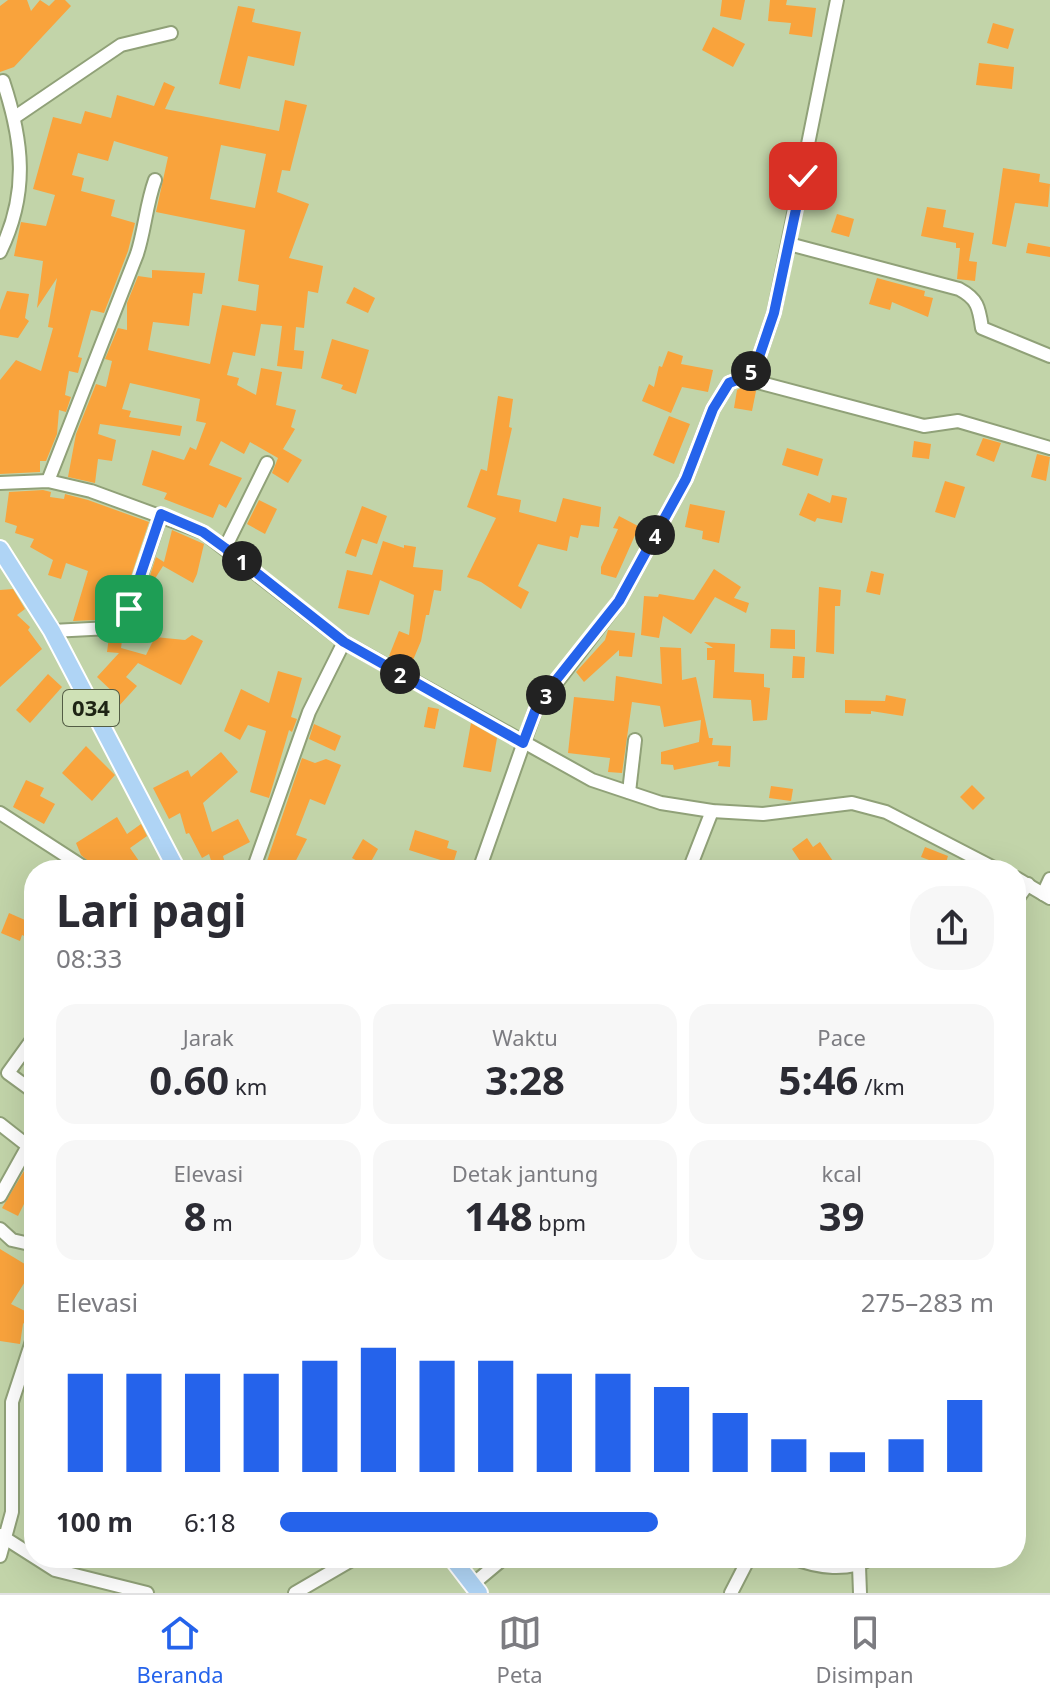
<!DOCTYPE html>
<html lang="id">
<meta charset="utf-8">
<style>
:root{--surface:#fff;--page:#f7f7f7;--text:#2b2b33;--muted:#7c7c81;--line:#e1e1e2;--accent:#2563eb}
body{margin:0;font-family:"Noto Sans",sans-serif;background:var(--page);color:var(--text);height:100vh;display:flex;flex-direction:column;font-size:30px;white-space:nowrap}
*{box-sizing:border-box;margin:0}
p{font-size:26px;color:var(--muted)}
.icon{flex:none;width:44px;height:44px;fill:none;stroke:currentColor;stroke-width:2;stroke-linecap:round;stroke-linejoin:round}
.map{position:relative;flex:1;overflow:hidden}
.details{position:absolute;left:24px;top:860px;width:1002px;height:708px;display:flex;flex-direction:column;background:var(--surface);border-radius:32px;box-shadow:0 8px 32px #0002}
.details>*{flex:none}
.pin{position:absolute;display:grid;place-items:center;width:68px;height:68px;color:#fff;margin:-34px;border-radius:16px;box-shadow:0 4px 12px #0006}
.km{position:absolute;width:40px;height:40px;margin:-20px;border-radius:50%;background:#222;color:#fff;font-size:22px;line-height:40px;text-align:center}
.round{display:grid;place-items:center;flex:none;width:84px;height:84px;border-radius:32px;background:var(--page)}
.summary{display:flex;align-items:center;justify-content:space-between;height:136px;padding:0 32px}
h1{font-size:44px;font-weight:700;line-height:60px}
.stats{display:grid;grid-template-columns:repeat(3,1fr);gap:12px;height:136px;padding:8px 32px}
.stats div{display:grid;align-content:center;border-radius:20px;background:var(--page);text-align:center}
.stats b{font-size:40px;font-weight:700}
.stats small{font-size:22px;font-weight:400}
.stats p{font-size:22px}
.chart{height:224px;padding:16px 32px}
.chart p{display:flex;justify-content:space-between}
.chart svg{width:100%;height:144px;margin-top:8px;stroke:var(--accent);stroke-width:6}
ul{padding:0 32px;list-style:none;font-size:26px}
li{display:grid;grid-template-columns:128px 96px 1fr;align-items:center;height:60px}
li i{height:20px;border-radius:10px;background:var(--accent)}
.tabs{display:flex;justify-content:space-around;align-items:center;height:112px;border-top:2px solid var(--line);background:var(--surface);font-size:22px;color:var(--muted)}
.tabs a{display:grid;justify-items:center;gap:4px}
.tabs .current{color:var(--accent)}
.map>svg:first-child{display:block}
.building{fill:#f9a33c;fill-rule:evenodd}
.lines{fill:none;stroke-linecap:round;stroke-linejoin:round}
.minor-casing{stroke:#90a178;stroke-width:16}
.major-casing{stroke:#fff;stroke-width:20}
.minor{stroke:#fff;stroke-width:12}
.major{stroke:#afd4f5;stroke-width:16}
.route-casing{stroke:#fff;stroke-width:16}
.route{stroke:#2563eb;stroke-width:10}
.labels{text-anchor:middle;stroke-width:7;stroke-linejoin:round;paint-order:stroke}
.shield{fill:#cfe1b6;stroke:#535d45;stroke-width:2}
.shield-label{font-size:22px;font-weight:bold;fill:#1e2414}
</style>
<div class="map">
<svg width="1050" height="1593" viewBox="0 0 1050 1593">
<rect width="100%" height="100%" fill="#c2d4a9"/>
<g class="building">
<polygon points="8,0 27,0 31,11 40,0 49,6 55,0 65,0 71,6 14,67 0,72 0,6"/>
<polygon points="722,0 745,0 741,20 720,16"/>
<polygon points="770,0 787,0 786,5 816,8 812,37 789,34 791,23 768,21"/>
<polygon points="238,6 255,9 252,22 301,32 294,66 248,56 240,89 219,84"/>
<polygon points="993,23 1014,29 1008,49 987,43"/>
<polygon points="713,27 745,44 733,67 702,50"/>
<polygon points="979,63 1014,67 1012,89 976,85"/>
<path d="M 164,82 L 175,87 L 165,109 L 279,131 L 285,100 L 307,105 L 290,171 L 282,170 L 277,192 L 309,204 L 289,258 L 323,266 L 318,293 L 308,291 L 304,328 L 296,327 L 294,350 L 304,351 L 302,369 L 277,366 L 282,326 L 261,324 L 255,356 L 233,352 L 227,375 L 239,378 L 237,385 L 256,395 L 261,368 L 282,372 L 276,405 L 296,410 L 291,427 L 295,429 L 283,449 L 302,460 L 288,483 L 272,473 L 278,458 L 250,442 L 244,454 L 221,441 L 209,465 L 242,478 L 226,508 L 219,504 L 213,518 L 164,499 L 167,493 L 142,485 L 152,450 L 184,460 L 190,447 L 196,450 L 206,423 L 196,421 L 200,399 L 130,383 L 122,409 L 131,411 L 129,417 L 182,426 L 180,436 L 100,424 L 98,434 L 116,440 L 112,461 L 98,459 L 95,483 L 68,477 L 76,434 L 96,384 L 106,387 L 112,361 L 105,359 L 118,328 L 127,330 L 127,303 L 138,276 L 152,278 L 152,270 L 205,273 L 202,294 L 193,293 L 189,326 L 153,322 L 148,350 L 210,364 L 222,305 L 256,311 L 259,285 L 238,281 L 245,230 L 156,212 L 168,157 L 114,141 L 108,161 L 78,153 L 72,175 L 84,178 L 81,191 L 115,200 L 111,216 L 135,223 L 128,251 L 104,313 L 91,310 L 78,357 L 82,358 L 78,373 L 69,371 L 65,395 L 71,397 L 66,412 L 59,410 L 57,434 L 46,461 L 40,461 L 40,472 L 0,474 L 0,380 L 16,360 L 41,371 L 53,328 L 48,327 L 57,278 L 37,308 L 43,261 L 14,256 L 21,222 L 46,226 L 55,195 L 33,189 L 53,117 L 81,124 L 85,111 L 111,118 L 117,95 L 154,106 ZM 221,145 L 266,154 L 255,208 L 210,199 Z"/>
<polygon points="1003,168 1040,174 1039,182 1050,184 1048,207 1015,203 1006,247 992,244"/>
<polygon points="927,207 946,210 943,227 974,233 969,261 977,262 975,281 957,279 960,248 956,248 956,243 921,236"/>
<polygon points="837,214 854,219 849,237 831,232"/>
<polygon points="1028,243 1050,247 1050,257 1026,253"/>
<polygon points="877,278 925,291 924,296 933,298 928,317 892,302 890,310 869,304"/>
<polygon points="354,287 375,298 368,313 346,303"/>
<polygon points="7,291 29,294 25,318 29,321 18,338 0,335 0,310"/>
<polygon points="332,339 369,350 356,394 341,389 343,385 321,378"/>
<polygon points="668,351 683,356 681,364 713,370 708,392 682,387 671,413 642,401 649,384 654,387 659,366 662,367"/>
<polygon points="743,387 756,391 752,411 734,408 737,390"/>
<polygon points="498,396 513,399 509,427 512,428 497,495 521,500 519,512 556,522 563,498 601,507 599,527 581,525 578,538 570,536 567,551 538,544 518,586 529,592 521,609 481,582 467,577 496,518 467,507 481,469 487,471"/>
<polygon points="669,416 690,424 674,464 653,455"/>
<polygon points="983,438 1001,443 994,462 976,455"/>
<polygon points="914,441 931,444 929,459 912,457"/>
<polygon points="787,448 823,459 818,476 782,465"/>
<polygon points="1037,454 1050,457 1046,481 1031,477"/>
<polygon points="945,481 965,487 955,518 935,512"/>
<polygon points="43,490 51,492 50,497 64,499 65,494 88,500 149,522 119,612 97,604 95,620 73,621 88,571 66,563 61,579 48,575 53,560 30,547 34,539 15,533 17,526 5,522 9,492"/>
<polygon points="808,493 830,503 832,495 847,498 842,523 817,518 815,522 799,515"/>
<polygon points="259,500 277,509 265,534 247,524"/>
<polygon points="690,504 725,511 719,543 702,539 703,531 685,527"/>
<polygon points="362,506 387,516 377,544 362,539 356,557 345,553"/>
<polygon points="619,516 638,526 640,522 649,526 644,537 636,533 616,578 601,574 601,567 618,529 613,528"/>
<polygon points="172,530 204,544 197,574 193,583 163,566 149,588 147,599 143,597 156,557 164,562"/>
<polygon points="383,541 404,548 404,545 416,547 413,567 443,570 441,591 434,590 429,615 426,615 421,641 411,665 389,656 399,631 409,635 414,595 380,580 369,615 338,608 347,570 372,575"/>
<polygon points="714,569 741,587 734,598 749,603 746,613 715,597 691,634 663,616 659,638 641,635 644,596 658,597 659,594 694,600"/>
<polygon points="871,571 884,574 880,595 866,592"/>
<polygon points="819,587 841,590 840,606 835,606 834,654 816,652"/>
<polygon points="13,589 25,609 17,615 30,627 28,630 42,649 0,687 0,590"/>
<polygon points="771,629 795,630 795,649 770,648"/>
<polygon points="608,630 635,633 632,657 619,656 619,650 584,682 576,672 605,640"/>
<polygon points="123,633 121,648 146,655 155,637 185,640 192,635 203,641 181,685 138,663 126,677 137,686 118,707 109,699 114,693 97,677 119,653 107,652 109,637"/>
<polygon points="704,642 735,644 734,672 764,674 764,687 770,688 767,720 753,721 751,700 713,698 715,660 707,660 707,648 713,648"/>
<polygon points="660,647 681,648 682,680 696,677 709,738 713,738 712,745 731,746 730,767 718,766 719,761 674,770 673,765 661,764 661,752 699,742 701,720 664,727 660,706 632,702 622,773 608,772 610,758 568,753 574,697 614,701 616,676 662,684"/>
<polygon points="793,656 805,657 804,678 792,678"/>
<polygon points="278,671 302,678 291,717 297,719 292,732 289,730 269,798 250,792 266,731 248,725 240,740 224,731 241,689 269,703"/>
<polygon points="48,674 62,687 30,723 16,710"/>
<polygon points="886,695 906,699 903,716 871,711 871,714 845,713 845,700 885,701"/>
<polygon points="428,707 439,709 435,729 424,727"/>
<polygon points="471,723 497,738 491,772 463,767"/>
<polygon points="314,724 341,736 335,751 309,739"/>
<polygon points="86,746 115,775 92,801 62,773"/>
<polygon points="221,752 238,772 203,803 212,832 238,819 250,842 223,856 226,867 214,870 209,854 202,858 189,833 186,834 180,813 169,819 153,788 188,770 191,777"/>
<polygon points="302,758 315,763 326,759 341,765 325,805 310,799 296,835 307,839 291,870 264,870"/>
<polygon points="26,780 44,788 40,796 55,804 44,824 13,807"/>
<polygon points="972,785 985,798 973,810 960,797"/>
<polygon points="771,786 793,789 791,801 769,798"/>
<polygon points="117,817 127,834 141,824 147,836 130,848 139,861 127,870 119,865 113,870 99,870 81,855 76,843"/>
<polygon points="415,830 449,841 447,848 457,851 453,864 409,850"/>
<polygon points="807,838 813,847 820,842 839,870 806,870 792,849"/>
<polygon points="363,839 378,849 368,867 352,858"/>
<polygon points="925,847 948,856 945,866 921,857"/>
<polygon points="9,913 34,924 34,940 22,935 20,941 1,933"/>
<polygon points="24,1171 34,1174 34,1184 18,1216 2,1208"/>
<polygon points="0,1249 33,1269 11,1304 31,1314 23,1324 20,1344 0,1341"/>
</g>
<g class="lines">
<defs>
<g id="minor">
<polyline points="15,117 121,45 171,33"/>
<path d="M 789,244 L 959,289 C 978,299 979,308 982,328 L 1050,356"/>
<path d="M 0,252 C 29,193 23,141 3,81"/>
<polyline points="742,378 924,426 958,421 1050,448"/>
<path d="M 48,481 L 137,254 C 145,229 146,205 155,180"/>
<polyline points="0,483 48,481 91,491 203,532 344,642 592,780 661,803 712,811 763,814 852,803 886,812 998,870"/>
<polyline points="225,548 267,463"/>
<polyline points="52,631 110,628 125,623 161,514"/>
<polyline points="629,792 635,740"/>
<polyline points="0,813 88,870"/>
<polyline points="253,870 309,712 344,642"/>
<polyline points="479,870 535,711 619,601 686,479 713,409 729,383 742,378 757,363 774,313 837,0"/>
<polyline points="689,870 712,811"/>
<polyline points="1016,878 1050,898"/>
<polyline points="1043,894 1050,879"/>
<polyline points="1016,901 1028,884"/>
<polyline points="34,1037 8,1073 34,1092"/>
<polyline points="0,1124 28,1146 0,1196"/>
<polyline points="0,1229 12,1240 34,1245"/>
<polyline points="0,1535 55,1570 147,1593"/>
<polyline points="0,1556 12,1512 12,1402 34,1335"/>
<path d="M 793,1558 C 818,1568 848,1572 872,1558"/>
<polyline points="859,1566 860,1593"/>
<polyline points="473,1584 504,1558"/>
<polyline points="295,1593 355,1558"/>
<polyline points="731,1593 749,1558"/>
</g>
<g id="major">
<polyline points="0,549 52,631 177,870"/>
<polyline points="452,1558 479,1593"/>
</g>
</defs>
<use href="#minor" class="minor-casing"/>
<use href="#major" class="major-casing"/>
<use href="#minor" class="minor"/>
<use href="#major" class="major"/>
</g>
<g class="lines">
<defs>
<polyline id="route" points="129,609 161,514 203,532 225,548 344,642 523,743 535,711 553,684 619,601 686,479 713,409 729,383 742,378 757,363 774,313 803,176"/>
</defs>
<use href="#route" class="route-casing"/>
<use href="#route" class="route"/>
</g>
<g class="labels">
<rect class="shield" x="63" y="690" width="56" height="36" rx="6"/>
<g class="shield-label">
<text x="91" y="716">034</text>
</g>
</g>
</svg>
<div class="pin" style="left:129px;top:609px;background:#1e9e55"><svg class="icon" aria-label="arrive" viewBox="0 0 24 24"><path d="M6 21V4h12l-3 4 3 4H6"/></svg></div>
<div class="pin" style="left:803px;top:176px;background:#d93025"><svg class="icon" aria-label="check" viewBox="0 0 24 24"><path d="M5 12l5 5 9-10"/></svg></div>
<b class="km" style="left:242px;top:561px">1</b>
<b class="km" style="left:400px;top:674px">2</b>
<b class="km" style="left:546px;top:695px">3</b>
<b class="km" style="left:655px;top:535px">4</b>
<b class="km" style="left:751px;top:371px">5</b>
<section class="details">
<div class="summary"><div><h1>Lari pagi</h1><p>08:33</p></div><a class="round"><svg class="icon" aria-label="share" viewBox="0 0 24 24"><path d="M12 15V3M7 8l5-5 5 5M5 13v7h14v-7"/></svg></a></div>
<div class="stats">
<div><p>Jarak</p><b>0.60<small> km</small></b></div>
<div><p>Waktu</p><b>3:28</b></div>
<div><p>Pace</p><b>5:46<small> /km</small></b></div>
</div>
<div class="stats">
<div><p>Elevasi</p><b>8<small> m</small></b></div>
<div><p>Detak jantung</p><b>148<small> bpm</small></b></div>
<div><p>kcal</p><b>39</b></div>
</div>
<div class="chart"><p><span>Elevasi</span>275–283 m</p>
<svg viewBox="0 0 160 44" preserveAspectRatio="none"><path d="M5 44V14M15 44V14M25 44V14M35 44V14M45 44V10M55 44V6M65 44V10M75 44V10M85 44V14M95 44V14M105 44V18M115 44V26M125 44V34M135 44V38M145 44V34M155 44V22"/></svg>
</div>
<ul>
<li><b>100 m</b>6:18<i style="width:53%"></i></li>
</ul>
</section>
</div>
<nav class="tabs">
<a class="current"><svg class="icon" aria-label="home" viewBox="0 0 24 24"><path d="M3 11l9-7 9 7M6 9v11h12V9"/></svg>Beranda</a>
<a><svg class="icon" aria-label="map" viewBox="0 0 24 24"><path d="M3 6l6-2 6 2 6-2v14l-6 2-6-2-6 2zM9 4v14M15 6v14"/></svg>Peta</a>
<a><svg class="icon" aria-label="saved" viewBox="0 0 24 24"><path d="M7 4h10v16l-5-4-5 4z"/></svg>Disimpan</a>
</nav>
